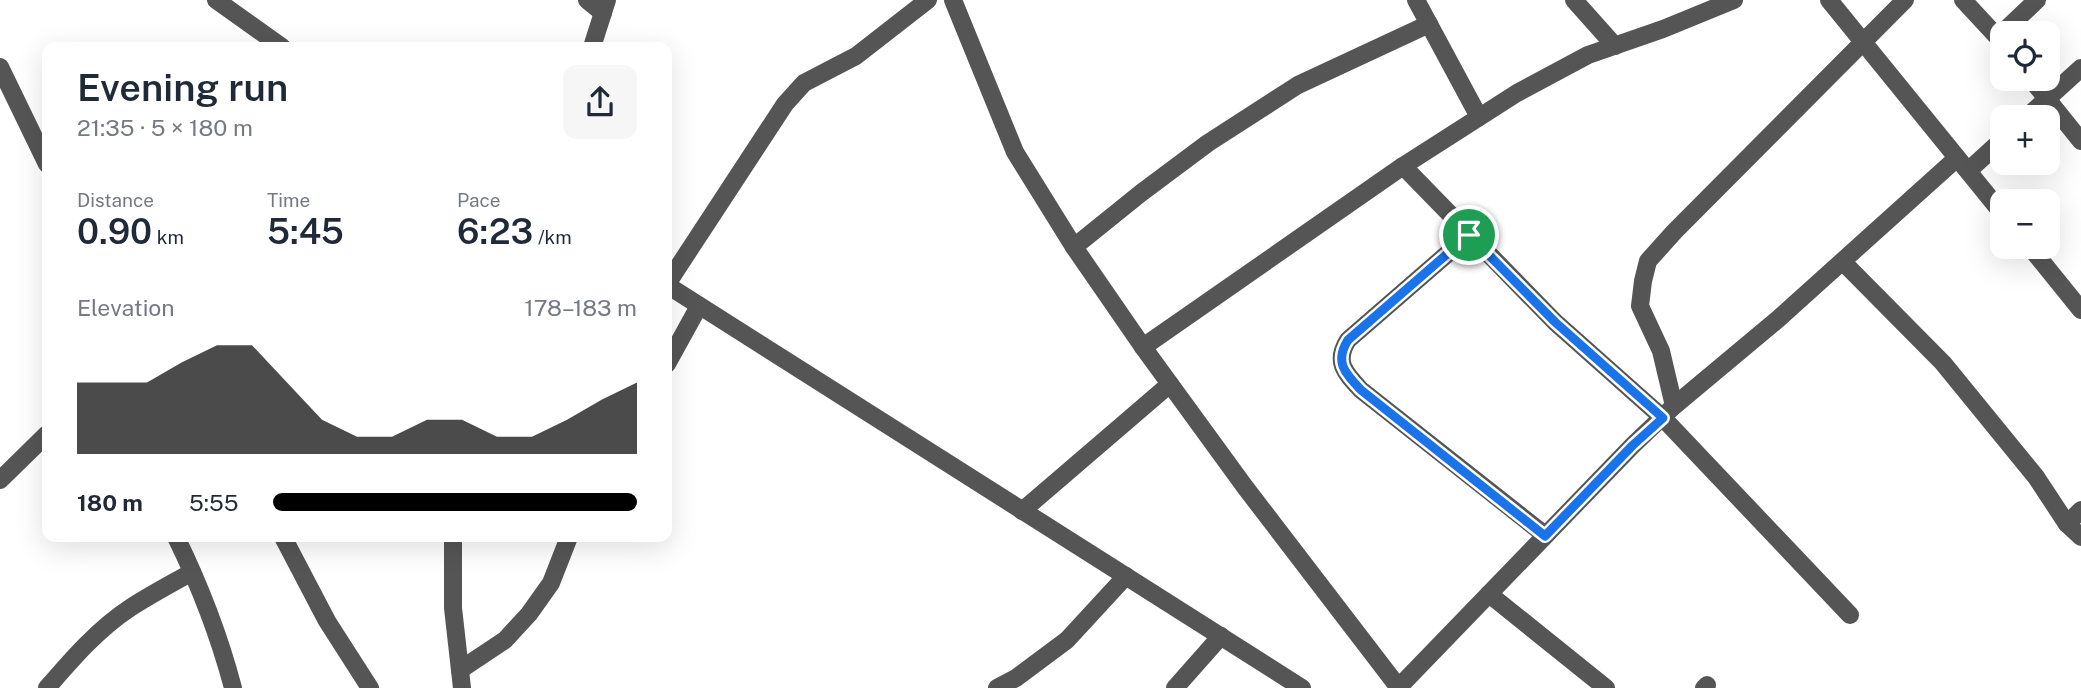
<!DOCTYPE html>
<meta charset="utf-8">
<style>
:root{--surface:#fff;--page:#f6f6f7;--text:#1f2937;--muted:#747a83;--accent:#000}
body{margin:0;font-family:"Public Sans",sans-serif;background:var(--page);color:var(--text);height:100vh;display:flex;flex-direction:column;font-size:26px;white-space:nowrap}
*{box-sizing:border-box;margin:0}
p{font-size:23px;color:var(--muted)}
.icon{flex:none;width:38px;height:38px;fill:none;stroke:currentColor;stroke-width:2;stroke-linecap:round;stroke-linejoin:round}
.map{position:relative;flex:1;overflow:hidden}
.panel{position:absolute;left:42px;top:42px;width:630px;height:500px;display:flex;flex-direction:column;background:var(--surface);border-radius:14px;box-shadow:0 7px 28px #0002}
.panel>*{flex:none}
.controls{position:absolute;left:1990px;top:21px;display:grid;gap:14px}
.controls a{display:grid;place-items:center;width:70px;height:70px;border-radius:14px;background:var(--surface);box-shadow:0 7px 28px #0002;font-size:35px}
.pin{position:absolute;display:grid;place-items:center;width:60px;height:60px;color:#fff;margin:-30px;border:4px solid #fff;border-radius:50%;box-shadow:0 2px 7px #0007}
.round{display:grid;place-items:center;flex:none;width:74px;height:74px;border-radius:14px;background:var(--page)}
.overview{display:flex;align-items:center;justify-content:space-between;height:119px;padding:0 35px}
h1{font-size:38px;font-weight:600;line-height:52px}
.stats{display:grid;grid-template-columns:repeat(3,1fr);gap:10px;height:119px;padding:7px 35px}
.stats div{display:grid;align-content:center}
.stats b{font-size:35px;font-weight:600}
.stats small{font-size:19px;font-weight:400}
.stats p{font-size:19px}
.chart{height:196px;padding:14px 35px}
.chart p{display:flex;justify-content:space-between}
.chart svg{width:100%;height:126px;margin-top:7px;fill:var(--accent);opacity:.7}
ul{padding:0 35px;list-style:none;font-size:23px}
li{display:grid;grid-template-columns:112px 84px 1fr;align-items:center;height:52px}
li i{height:18px;border-radius:9px;background:var(--accent)}
.map>svg:first-child{display:block}
.lines{fill:none;stroke-linecap:round;stroke-linejoin:round}
.minor{stroke:#555;stroke-width:18}
.route-casing{stroke:#fff;stroke-width:14}
.route{stroke:#1a73e8;stroke-width:9}
</style>
<div class="map">
<svg width="2081" height="688" viewBox="0 0 2081 688">
<rect width="100%" height="100%" fill="#fff"/>
<g class="lines">
<g class="minor">
<polyline points="216,0 282,47"/>
<polyline points="587,0 603,13"/>
<polyline points="953,0 1015,152 1074,247 1143,347 1245,487 1399,688"/>
<polyline points="1416,0 1479,117"/>
<polyline points="1574,0 1615,46"/>
<polyline points="1829,0 2002,213"/>
<polyline points="1963,0 2002,42"/>
<polyline points="1998,37 2037,0"/>
<polyline points="592,47 607,0"/>
<polyline points="0,67 47,164"/>
<polyline points="2031,79 2081,141"/>
<polyline points="2027,117 2081,68"/>
<polyline points="1403,166 1555,322 1663,418 1850,615"/>
<polyline points="1968,171 2002,140"/>
<path d="M 1469,235 L 1348,340 C 1334,362 1345,373 1361,390 L 1545,535"/>
<polyline points="1074,247 1141,193 1208,143 1298,85 1429,24"/>
<polyline points="2030,247 2081,310"/>
<polyline points="1843,262 1943,363 2036,477 2067,524 2081,537"/>
<polyline points="667,284 785,104 804,83 856,56 928,0"/>
<polyline points="667,285 1302,688"/>
<polyline points="1143,347 1403,166 1517,93 1588,55 1663,29 1734,0"/>
<polyline points="667,364 699,306"/>
<polyline points="1674,406 1661,351 1640,306 1643,281 1648,261 1674,232 1905,0"/>
<polyline points="0,480 47,434"/>
<polyline points="1022,511 1170,384"/>
<polyline points="2067,524 2081,510"/>
<path d="M 176,537 C 200,586 219,635 233,688"/>
<polyline points="283,537 327,621 370,688"/>
<polyline points="453,537 453,608 462,688"/>
<polyline points="1489,594 1606,688"/>
<polyline points="460,670 505,640 529,614 551,583 569,537"/>
<path d="M 47,688 C 72,659 98,629 130,608 C 150,595 171,584 192,572"/>
<polyline points="997,688 1016,678 1067,640 1126,576"/>
<polyline points="1175,688 1221,636"/>
<polyline points="1398,688 1633,445 1674,406 1777,320 1957,158"/>
<polyline points="1704,688 1707,685"/>
</g>
</g>
<g class="lines">
<defs>
<path id="route" d="M 1469,235 L 1555,322 L 1663,418 L 1633,445 L 1545,536 L 1361,390 C 1345,373 1334,362 1348,340 Z"/>
</defs>
<use href="#route" class="route-casing"/>
<use href="#route" class="route"/>
</g>
</svg>
<div class="controls">
<a><svg class="icon" aria-label="locate" viewBox="0 0 24 24"><circle cx="12" cy="12" r="6"/><path d="M12 2v4M12 18v4M2 12h4M18 12h4"/></svg></a>
<a>+</a>
<a>−</a>
</div>
<div class="pin" style="left:1469px;top:235px;background:#1e9e55"><svg class="icon" aria-label="arrive" viewBox="0 0 24 24"><path d="M6 21V4h12l-3 4 3 4H6"/></svg></div>
<section class="panel">
<div class="overview"><div><h1>Evening run</h1><p>21:35 · 5 × 180 m</p></div><a class="round"><svg class="icon" aria-label="share" viewBox="0 0 24 24"><path d="M12 15V3M7 8l5-5 5 5M5 13v7h14v-7"/></svg></a></div>
<div class="stats">
<div><p>Distance</p><b>0.90<small> km</small></b></div>
<div><p>Time</p><b>5:45</b></div>
<div><p>Pace</p><b>6:23<small> /km</small></b></div>
</div>
<div class="chart"><p><span>Elevation</span>178–183 m</p>
<svg viewBox="0 0 160 44" preserveAspectRatio="none"><path d="M0 44V19L10 19L20 19L30 12L40 6L50 6L60 19L70 32L80 38L90 38L100 32L110 32L120 38L130 38L140 32L150 25L160 19V44z"/></svg>
</div>
<ul>
<li><b>180 m</b>5:55<i style="width:100%"></i></li>
</ul>
</section>
</div>
